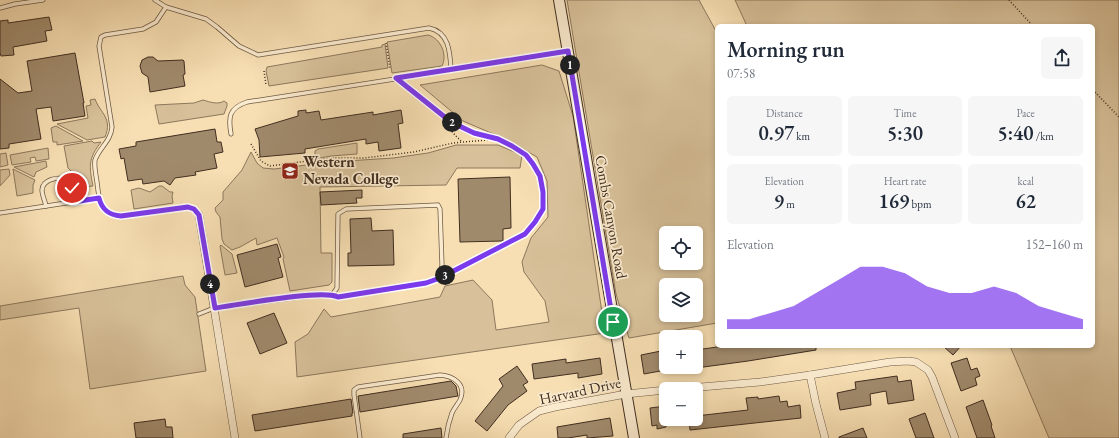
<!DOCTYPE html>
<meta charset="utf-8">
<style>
:root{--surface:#fff;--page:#f6f6f7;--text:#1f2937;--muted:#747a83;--accent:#7c3aed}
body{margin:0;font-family:"EB Garamond",serif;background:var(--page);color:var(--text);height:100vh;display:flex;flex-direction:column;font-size:15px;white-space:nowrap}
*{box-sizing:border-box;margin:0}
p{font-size:13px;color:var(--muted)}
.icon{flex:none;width:22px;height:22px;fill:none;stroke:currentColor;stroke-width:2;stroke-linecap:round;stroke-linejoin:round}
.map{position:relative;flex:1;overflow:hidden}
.details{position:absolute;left:715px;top:24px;width:380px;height:324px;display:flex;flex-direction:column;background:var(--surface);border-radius:6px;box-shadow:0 2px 6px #0003}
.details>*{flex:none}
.tools{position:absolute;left:659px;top:226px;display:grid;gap:8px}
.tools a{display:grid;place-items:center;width:44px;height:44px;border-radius:6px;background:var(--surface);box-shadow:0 2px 6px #0003;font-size:20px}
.pin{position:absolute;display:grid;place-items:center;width:34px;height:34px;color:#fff;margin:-17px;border:2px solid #fff;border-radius:50%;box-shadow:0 1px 4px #0007}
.km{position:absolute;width:20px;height:20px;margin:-10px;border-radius:50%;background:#222;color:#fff;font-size:11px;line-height:20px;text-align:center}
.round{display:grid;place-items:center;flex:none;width:42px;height:42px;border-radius:6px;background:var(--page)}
.headline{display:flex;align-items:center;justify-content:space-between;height:68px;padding:0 12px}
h1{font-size:22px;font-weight:600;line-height:30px}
.figures{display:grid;grid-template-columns:repeat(3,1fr);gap:6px;height:68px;padding:4px 12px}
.figures div{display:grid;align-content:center;border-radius:6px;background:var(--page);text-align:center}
.figures b{font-size:20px;font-weight:600}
.figures small{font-size:11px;font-weight:400}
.figures p{font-size:11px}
.chart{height:112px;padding:8px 12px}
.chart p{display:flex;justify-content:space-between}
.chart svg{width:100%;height:72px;margin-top:4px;fill:var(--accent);opacity:.7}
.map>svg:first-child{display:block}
.green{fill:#d8c19a;stroke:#8c785d;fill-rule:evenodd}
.building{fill:#a08a6c;stroke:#412e20}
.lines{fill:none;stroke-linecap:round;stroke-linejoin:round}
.lane-casing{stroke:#6e5a45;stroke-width:5}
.street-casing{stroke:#6e5a45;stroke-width:8}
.secondary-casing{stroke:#412e20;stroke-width:12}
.path{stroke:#412e20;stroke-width:1.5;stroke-dasharray:1 2;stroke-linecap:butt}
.lane{stroke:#faeace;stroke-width:3.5}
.street{stroke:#faeace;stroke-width:7}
.secondary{stroke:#faeace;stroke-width:10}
.route-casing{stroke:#fff;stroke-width:8}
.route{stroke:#7c3aed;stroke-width:5}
.labels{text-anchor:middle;stroke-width:3.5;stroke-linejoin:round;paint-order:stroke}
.poi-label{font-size:15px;font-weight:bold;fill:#412e20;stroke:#faeace;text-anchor:start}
.street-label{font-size:15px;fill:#412e20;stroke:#faeace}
</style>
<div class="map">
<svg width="1119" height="438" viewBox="0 0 1119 438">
<rect width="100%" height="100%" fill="#f7dfb3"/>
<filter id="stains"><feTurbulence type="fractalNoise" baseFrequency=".005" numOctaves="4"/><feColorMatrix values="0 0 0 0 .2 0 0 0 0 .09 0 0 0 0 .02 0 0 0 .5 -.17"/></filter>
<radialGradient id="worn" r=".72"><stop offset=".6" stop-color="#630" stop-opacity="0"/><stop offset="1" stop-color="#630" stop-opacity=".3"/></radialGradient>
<g class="green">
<path d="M 567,0 L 699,0 L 717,33 L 717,323 L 629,338 L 616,294 ZM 666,233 L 696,233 L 696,263 L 666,263 ZM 666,285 L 696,285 L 696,315 L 666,315 Z"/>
<polygon points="735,0 1119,0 1119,438 1049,438 1010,346 1093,346 1093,26 747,26"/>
<path d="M 428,35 C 440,38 448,54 442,66 L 392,73 L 387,42 Z"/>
<polygon points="385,44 388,68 269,86 266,71 267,67 382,47 382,45"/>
<polygon points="542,65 559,71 573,116 605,333 297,377 295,342 308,334 324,309 331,317 440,297 445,286 473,280 492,300 496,330 549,322 545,301 524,272 522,262 531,238 548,217 547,181 537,157 505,139 463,121 420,85"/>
<path d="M 95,99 C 100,113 113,118 105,137 L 87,140 L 57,124 L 88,118 L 86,106 L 91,105 L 90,100 Z"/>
<path d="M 203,100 C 210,102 218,105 224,101 L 227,103 L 227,106 L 224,114 L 159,124 L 155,105 L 194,103 Z"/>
<polygon points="56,126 83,141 57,145 57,142 53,142 51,128"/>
<path d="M 92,141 L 94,143 L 101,142 C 88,159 89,166 93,186 L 80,187 L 77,177 L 68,168 L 64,146 Z"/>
<polygon points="357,143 357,154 331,156 315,159 315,151 318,149"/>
<polygon points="456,145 498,145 522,155 520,168 457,168 446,185 320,187 321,253 332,253 332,282 329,285 290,291 283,259 284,257 277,238 257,245 256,238 240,247 232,250 224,244 222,239 220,217 216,212 215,208 223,200 223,192 242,170 251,152 257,163 263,168 274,169 331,162 393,158 428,153"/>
<polygon points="48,148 49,159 36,161 35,157 30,158 31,162 12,165 10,155"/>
<polygon points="6,153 8,165 0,167 0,154"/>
<polygon points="46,161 47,167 36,172 34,177 14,167"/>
<polygon points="9,169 10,175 0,186 0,170"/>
<polygon points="13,169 35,180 33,185 33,193 17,196"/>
<polygon points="159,186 162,186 170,192 173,192 172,196 173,203 134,209 131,190 139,188 150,192"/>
<polygon points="221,245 232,254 237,273 225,275 220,246"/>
<polygon points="183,276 185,285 195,297 206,371 90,389 79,308 0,320 0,306"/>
</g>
<g class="building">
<polygon points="49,17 52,30 45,31 47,41 13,47 14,55 1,56 0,53 0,21 8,20 8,23"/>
<polygon points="75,53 84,103 83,103 85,116 53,121 51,107 36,109 41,139 9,144 9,148 0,149 0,79 18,93 32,91 27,61"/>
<polygon points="148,57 153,57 158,61 183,60 184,61 185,74 183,75 185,86 150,92 148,77 142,73 140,66 142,60"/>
<polygon points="306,110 306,113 319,111 321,120 373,112 373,115 401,110 403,123 398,124 401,148 379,151 378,142 366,144 366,139 305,149 305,153 260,157 259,140 255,129 298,116 298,111"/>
<polygon points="215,129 217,142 221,142 223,152 214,154 217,168 195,172 196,175 175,178 170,185 164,181 143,184 142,179 128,181 124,158 121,159 119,149 136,146 136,142"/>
<polygon points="510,177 511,228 503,229 503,241 460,242 458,179"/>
<polygon points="362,190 362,198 356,198 357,203 321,205 320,192"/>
<polygon points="371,218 372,231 393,230 394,265 348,266 348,253 351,253 350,219"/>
<polygon points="277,244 281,257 278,258 283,277 245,287 237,255"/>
<polygon points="274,313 287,343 260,354 247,323"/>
<polygon points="724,346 816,346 816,350 748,361 696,368 696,350"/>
<polygon points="943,346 961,346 953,355"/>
<polygon points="666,350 666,370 644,374 641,355"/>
<polygon points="600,358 602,374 578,378 578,373 534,379 532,364 566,359 566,363"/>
<polygon points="967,358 971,370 977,368 980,376 975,378 977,385 961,391 951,363"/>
<polygon points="517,366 528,382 523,385 527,391 508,405 487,431 475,421 503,386 499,379"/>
<polygon points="897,376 898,382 911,380 914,400 888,404 886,391 870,394 871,405 840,410 837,393 856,389 855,382"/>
<polygon points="451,381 456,386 458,396 360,412 358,396"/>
<polygon points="779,396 780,402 787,401 788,407 800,405 801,418 690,430 689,419 696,419 696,416 748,410 746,398 758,397 758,399"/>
<polygon points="351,399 353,413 352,413 352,416 255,431 252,415"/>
<polygon points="983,400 992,425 991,426 995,438 977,438 966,407"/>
<polygon points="666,406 666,427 657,429 657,425 652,426 650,408"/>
<polygon points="925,413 934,438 916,438 909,419"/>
<polygon points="610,418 613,436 587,438 587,435 568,438 558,438 557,427"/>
<polygon points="165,419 166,427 172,427 173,438 136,438 134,423"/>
<polygon points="441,428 442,438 403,438 403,434"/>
<polygon points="863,428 867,438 839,438 839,437"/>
</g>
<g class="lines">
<defs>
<g id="lane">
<polyline points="155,0 166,7"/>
<polyline points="0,8 15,4 43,0"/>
<path d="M 231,134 C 228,117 229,108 247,102 L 567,52"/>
<path d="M 46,206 C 45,201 42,195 42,190 C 43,179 57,177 66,179 C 72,185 72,193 73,202"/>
<polyline points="0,213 99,198"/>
<path d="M 199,215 L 194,209 L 188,207 L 121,217 C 100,214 99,201 97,182 C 96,175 94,167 95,160 C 99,148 111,141 112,127 L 99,46 L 101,37 L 105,35 L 143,29 L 156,22 L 166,7 L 206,19 L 217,27 L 239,46 L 258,55 L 429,28 C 449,32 450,52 451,69"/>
<polyline points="199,314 214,308 300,297 332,295 337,297 426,283 440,278 442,265 440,209 438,205 346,209 338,214 337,288 332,295"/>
<path d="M 360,438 L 354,395 L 354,390 L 358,387 L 440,375 C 453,376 467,384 460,400 C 458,404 454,408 452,413 C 449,421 447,430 446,438"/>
</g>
<g id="street">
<polyline points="199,215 235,438"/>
<polyline points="810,375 816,404 825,438"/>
<polyline points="677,389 760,382 810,375 890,362 908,361 916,362 928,370 932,377 955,438"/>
<polyline points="509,438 519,425 539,411 555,407 626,394 666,390"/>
</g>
<polyline id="secondary" points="559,0 634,438"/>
</defs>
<use href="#lane" class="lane-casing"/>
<use href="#street" class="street-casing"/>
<use href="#secondary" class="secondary-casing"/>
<g class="path">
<polyline points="1009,0 1033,26"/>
<polyline points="386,43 390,68"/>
<polyline points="264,71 266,85"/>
<polyline points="402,83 451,121 474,133 495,138"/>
<polyline points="1093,90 1119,117"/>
<polyline points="443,116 453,133 462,142"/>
<polyline points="251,144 261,161 270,166 331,158 364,158 414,152 453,143 498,139 512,146 526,155 533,164 540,176 543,192 543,209 535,222 525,234 447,274"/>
</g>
<use href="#lane" class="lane"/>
<use href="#street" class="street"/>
<use href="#secondary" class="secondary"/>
</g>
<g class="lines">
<defs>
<path id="route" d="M 72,188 L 73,202 L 99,198 C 102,210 109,215 121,216 L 188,207 L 194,209 L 199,215 L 215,308 C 238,305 321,289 338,297 L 426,283 L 440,278 L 525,234 L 535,222 L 543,209 L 543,192 L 540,176 L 533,164 L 526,155 L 512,146 L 498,139 L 474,133 L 451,122 L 396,78 L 568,51 L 613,322"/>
</defs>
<use href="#route" class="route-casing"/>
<use href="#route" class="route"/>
</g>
<defs>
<symbol id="university-square" viewBox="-11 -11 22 22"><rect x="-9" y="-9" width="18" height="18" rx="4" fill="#8f2418" stroke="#faeace"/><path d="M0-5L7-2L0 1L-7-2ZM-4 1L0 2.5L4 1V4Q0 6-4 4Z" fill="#fff"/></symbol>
</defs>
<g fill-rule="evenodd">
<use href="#university-square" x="280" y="161" width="20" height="20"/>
</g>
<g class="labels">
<g class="poi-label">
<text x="303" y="167">Western<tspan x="303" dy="17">Nevada College</tspan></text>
</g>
<g class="street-label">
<text transform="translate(611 217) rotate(80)" y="5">Combs Canyon Road</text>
<text transform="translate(580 391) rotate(-12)" y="5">Harvard Drive</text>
</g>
</g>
<rect width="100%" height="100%" filter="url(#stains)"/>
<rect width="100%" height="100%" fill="url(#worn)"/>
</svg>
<div class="tools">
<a><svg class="icon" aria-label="locate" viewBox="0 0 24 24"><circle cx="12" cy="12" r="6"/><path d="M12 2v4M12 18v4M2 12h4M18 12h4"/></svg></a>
<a><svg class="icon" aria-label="layers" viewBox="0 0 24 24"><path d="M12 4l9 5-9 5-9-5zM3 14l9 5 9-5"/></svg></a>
<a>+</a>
<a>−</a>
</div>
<div class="pin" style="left:613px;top:322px;background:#1e9e55"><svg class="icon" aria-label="arrive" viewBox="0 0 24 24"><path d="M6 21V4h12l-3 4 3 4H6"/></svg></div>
<div class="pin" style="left:72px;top:188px;background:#d93025"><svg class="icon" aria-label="check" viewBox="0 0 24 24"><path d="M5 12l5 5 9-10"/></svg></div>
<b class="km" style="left:570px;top:65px">1</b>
<b class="km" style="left:452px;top:122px">2</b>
<b class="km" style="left:445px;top:275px">3</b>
<b class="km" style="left:210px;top:284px">4</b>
<section class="details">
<div class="headline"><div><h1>Morning run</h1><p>07:58</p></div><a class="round"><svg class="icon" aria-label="share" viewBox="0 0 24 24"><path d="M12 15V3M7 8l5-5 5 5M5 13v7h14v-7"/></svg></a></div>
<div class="figures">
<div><p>Distance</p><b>0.97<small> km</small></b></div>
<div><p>Time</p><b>5:30</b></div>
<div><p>Pace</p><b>5:40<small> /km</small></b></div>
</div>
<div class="figures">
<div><p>Elevation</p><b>9<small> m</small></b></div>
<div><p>Heart rate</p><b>169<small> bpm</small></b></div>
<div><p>kcal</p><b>62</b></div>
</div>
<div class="chart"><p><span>Elevation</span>152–160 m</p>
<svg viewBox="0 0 160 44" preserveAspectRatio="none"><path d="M0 44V38L10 38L20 34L30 30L40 22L50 14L60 6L70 6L80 10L90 18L100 22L110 22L120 18L130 22L140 30L150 34L160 38V44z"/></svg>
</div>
</section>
</div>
